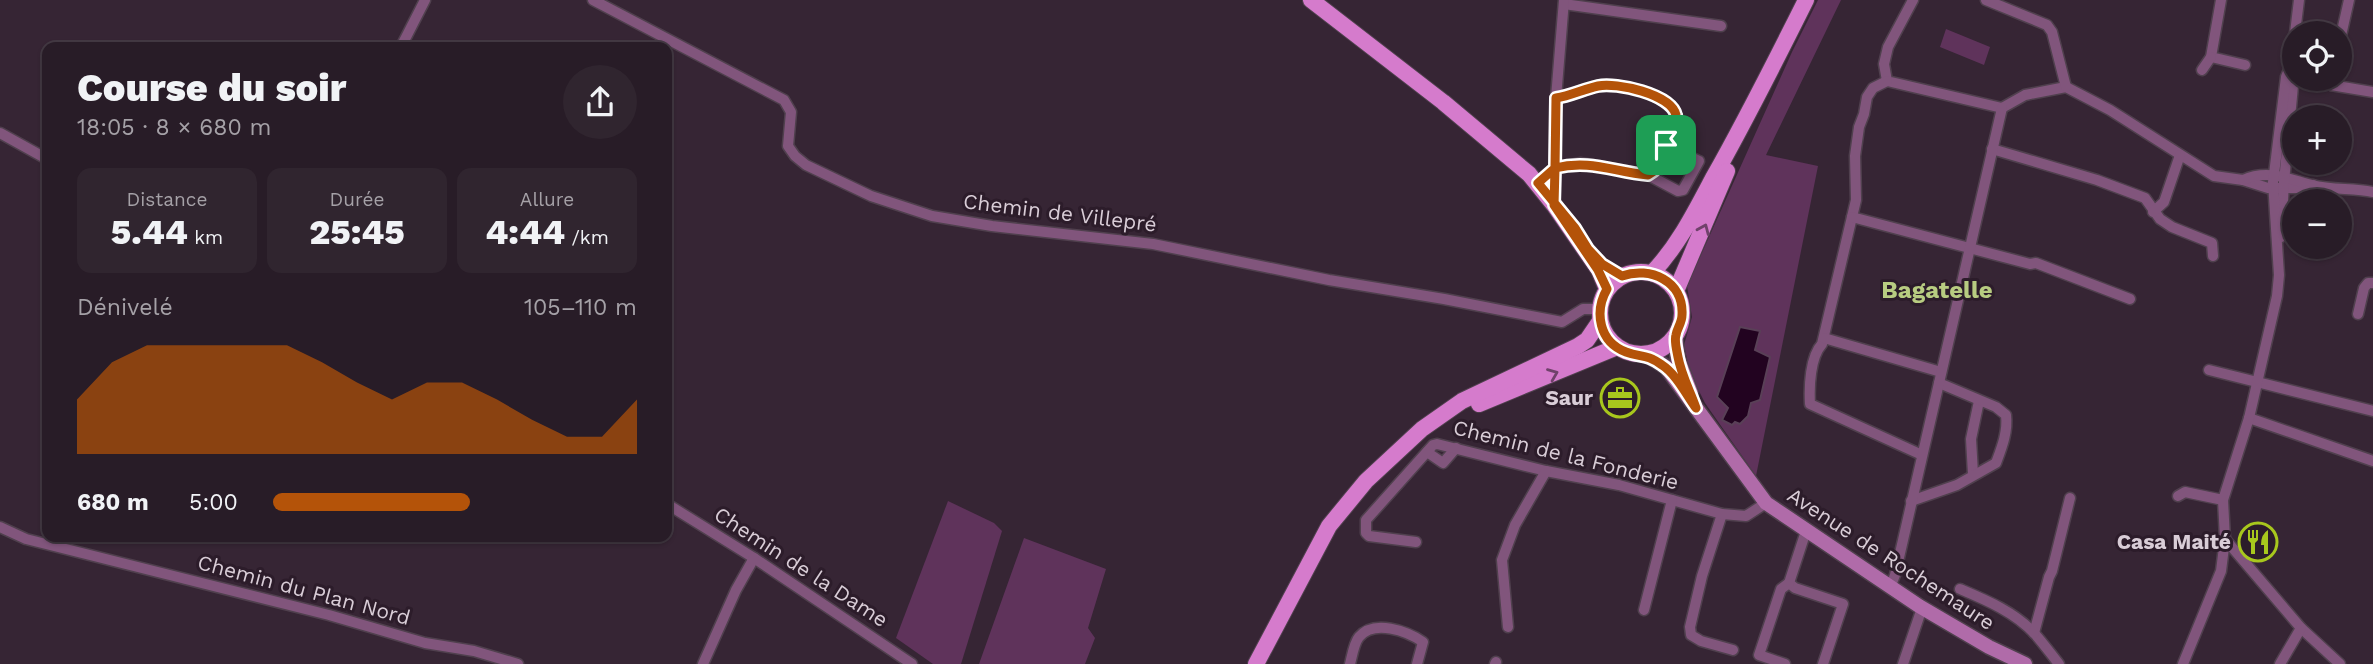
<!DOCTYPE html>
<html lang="fr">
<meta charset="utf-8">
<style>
:root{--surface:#281c27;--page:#30252f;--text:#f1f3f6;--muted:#a5a1a7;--line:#443a44;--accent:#b45309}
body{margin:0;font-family:"Work Sans",sans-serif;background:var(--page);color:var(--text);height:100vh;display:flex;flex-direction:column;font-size:26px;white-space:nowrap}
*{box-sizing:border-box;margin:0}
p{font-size:23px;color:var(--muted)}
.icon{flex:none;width:38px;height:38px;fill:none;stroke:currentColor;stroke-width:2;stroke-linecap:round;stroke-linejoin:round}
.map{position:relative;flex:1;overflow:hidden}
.panel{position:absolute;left:42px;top:42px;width:630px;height:500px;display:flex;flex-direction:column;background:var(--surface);border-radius:14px;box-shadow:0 2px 5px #0004,0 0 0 2px var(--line)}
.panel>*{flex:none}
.tools{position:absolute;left:2282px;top:21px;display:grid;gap:14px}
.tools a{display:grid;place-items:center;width:70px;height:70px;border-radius:50%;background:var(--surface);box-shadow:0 2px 5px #0004,0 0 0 2px var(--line);font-size:35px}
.pin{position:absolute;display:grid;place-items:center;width:60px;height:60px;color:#fff;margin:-30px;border-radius:14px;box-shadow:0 4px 10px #0006}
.round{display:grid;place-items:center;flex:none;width:74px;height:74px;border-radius:37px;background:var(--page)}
.head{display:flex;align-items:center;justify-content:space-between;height:119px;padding:0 35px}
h1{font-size:38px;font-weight:800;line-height:52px}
.stats{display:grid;grid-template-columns:repeat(3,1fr);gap:10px;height:119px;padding:7px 35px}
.stats div{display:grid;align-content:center;border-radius:14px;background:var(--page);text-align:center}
.stats b{font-size:35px;font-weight:800}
.stats small{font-size:19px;font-weight:400}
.stats p{font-size:19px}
.chart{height:196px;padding:14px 35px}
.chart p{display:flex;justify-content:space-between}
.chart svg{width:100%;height:126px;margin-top:7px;fill:var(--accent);opacity:.7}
ul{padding:0 35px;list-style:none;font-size:23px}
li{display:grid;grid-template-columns:112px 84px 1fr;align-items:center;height:52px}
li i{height:18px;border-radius:9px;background:var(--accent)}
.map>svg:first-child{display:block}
.green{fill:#5f335b}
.water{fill:#220320;stroke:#594057;stroke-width:2}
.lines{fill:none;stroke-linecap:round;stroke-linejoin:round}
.street-casing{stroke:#50404e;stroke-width:13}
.secondary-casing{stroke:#50404e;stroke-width:17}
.primary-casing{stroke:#50404e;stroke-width:18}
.street{stroke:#81557c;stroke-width:10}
.secondary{stroke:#b06ba9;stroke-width:14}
.primary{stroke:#d57bcc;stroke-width:16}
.oneway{stroke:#70426b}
.route-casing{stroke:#fff;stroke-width:14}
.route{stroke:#b45309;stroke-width:9}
.labels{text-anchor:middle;stroke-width:6;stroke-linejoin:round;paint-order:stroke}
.street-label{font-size:21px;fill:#d9cdd7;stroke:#2c1c2a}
.poi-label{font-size:21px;font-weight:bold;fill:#d9cdd7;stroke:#2c1c2a;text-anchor:end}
.quarter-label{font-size:24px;font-weight:bold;fill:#b8cc81;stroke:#2c1c2a}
</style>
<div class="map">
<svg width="2373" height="664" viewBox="0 0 2373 664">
<rect width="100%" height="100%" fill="#362534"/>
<g class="green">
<polygon points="1818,0 1841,0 1766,155 1818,166 1756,476 1705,403 1690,373 1684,345 1692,317 1687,286 1792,52"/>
<polygon points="1946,29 1990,47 1984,65 1940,47"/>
<polygon points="948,501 994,523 1002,531 961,664 933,664 896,638"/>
<polygon points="1024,538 1106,569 1088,628 1095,638 1085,664 979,664"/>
</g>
<polygon class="water" points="1740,327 1760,331 1755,350 1770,357 1760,400 1751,403 1748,416 1740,424 1735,422 1732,425 1722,420 1728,408 1717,397"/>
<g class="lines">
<defs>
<g id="street">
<polyline points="593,0 784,100 791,112 788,146 795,156 806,165 871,196 932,216 992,226 1153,244 1329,280 1444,299 1562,322 1583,309 1600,309"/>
<polyline points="1913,0 1888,47 1884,64 1887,81 2002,108 2025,95 2066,87 2110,110 2214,176 2243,180 2268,188 2298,188 2313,185"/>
<polyline points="1986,0 2047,25 2052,32 2066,87"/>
<polyline points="2221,0 2211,57 2245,65"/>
<polyline points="1564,4 1721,26"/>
<polyline points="2295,33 2299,0"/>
<polyline points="2340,40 2349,0"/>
<polyline points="401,47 425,0"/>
<polyline points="2202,70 2211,57"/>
<polyline points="2307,79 2331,85 2332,79"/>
<path d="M 1887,81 L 1873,88 L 1867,97 L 1864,114 L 1859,127 L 1855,156 L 1856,200 L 1822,344 C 1810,357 1809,387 1810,404 L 1922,455"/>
<polyline points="2331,85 2373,92"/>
<path d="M 1556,98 C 1570,97 1584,89 1598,86 C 1616,82 1671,94 1676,115 C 1679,125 1670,136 1666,145"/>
<polyline points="0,133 47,159"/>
<polyline points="1992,149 2097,180 2145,198 2160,219 2172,227 2212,243 2213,256"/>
<path d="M 2243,180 C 2268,169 2288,179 2312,185 C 2332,190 2353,188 2373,192"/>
<polyline points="1538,183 1555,168 1580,163 1648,175 1678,191 1683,190 1699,161 1666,145 1654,171 1648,175"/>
<polyline points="1554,205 1556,98 1564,0"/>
<polyline points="2153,212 2164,202 2180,155"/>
<polyline points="1852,217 2030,264 2036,263 2130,299"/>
<polyline points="2281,237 2284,182 2294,75 2291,65"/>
<polyline points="2358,314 2364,288 2368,283 2373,283"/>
<polyline points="1824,338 1941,372"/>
<polyline points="2209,370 2373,411"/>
<polyline points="2249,418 2373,461"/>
<polyline points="1427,452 1443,463 1456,448"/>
<polyline points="1973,474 1971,439 1979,401"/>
<polyline points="2178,496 2185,492 2223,500"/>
<path d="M 1911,501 L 1957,485 L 1996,463 C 2002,447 2008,432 2006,415 L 1996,407 L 1939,383"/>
<polyline points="667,504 754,558 912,664"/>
<polyline points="1722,514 1702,576 1690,627 1691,635 1701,641 1733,650"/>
<polyline points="0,527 26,539 329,615 425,643 474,651 518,664"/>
<polyline points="2225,539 2301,628 2340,664"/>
<polyline points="1416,542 1369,536 1366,533 1366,520 1433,445 1437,444 1546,471 1619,485 1722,514 1746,516 1766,503"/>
<polyline points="1789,583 1795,588 1843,604 1823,664"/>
<polyline points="1890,588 1895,575 2002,108"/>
<path d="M 1960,589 C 1986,600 2015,612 2035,634 C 2043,643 2051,654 2059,664"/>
<polyline points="1644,610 1672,500"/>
<polyline points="1508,627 1502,560 1515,525 1546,471"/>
<polyline points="2034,633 2049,577 2052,571 2070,498"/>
<polyline points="703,664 736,590 754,558"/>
<path d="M 1350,664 C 1352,656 1354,643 1359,637 C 1374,619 1407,631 1423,642 L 1417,664"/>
<polyline points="1495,664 1496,662"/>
<polyline points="1785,664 1759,655 1781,589 1789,583 1806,531"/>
<polyline points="1903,664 1922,608"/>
<polyline points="2183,664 2221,571 2225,539 2223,500 2249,418 2277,296 2279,275 2273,182 2286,77 2291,65 2294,38"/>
<polyline points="2280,664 2301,628"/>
</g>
<g id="secondary">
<polyline points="1675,337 1678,359 1691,393"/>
<polyline points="1646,354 1666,367 1766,503 1919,606 1989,647 2025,664"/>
</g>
<g id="primary">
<polyline points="1311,0 1443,102 1529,174 1554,205 1599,270 1607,289"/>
<circle cx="1641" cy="313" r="41"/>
<path d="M 1652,273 C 1678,246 1695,212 1713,178 C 1746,120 1776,60 1806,0"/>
<polyline points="1676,291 1727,171"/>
<polyline points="1479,404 1617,347"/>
<polyline points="1256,664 1329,526 1366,481 1422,429 1462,401 1578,346 1587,340 1600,321"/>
</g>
</defs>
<use href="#street" class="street-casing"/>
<use href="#secondary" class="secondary-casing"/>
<use href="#primary" class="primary-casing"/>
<use href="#street" class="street"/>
<use href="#secondary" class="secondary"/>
<use href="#primary" class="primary"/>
</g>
<defs><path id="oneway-chevron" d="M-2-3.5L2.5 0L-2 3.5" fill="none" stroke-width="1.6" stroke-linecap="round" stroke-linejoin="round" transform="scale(1.75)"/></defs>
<g class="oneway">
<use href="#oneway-chevron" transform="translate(1704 229) rotate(-67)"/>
<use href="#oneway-chevron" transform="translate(1553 374) rotate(-22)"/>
</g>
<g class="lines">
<defs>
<path id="route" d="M 1666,145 L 1654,171 L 1648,175 C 1614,172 1590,159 1555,168 L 1554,205 L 1598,270 L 1607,289 C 1594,312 1599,342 1626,352 C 1642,358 1645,353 1662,365 C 1676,374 1686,394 1696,408 C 1690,391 1681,374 1678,357 C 1677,351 1674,341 1676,335 C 1677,328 1682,323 1682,315 C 1684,281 1650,266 1622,276 L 1602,264 L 1588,249 L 1575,228 L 1538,183 L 1555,168 L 1556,98 C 1570,96 1584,89 1598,86 C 1616,82 1671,94 1676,115 C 1679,125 1670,136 1666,145"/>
</defs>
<use href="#route" class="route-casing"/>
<use href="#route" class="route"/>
</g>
<defs>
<symbol id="office-ring" viewBox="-11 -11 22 22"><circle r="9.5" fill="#2c1c2a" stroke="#a8c71d" stroke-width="1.5"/><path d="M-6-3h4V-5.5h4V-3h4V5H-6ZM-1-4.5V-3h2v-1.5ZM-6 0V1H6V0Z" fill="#a8c71d"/></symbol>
<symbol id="restaurant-ring" viewBox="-11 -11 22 22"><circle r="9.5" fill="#2c1c2a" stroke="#a8c71d" stroke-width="1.5"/><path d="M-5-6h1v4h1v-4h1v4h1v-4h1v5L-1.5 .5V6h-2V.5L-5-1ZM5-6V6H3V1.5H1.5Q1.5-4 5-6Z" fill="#a8c71d"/></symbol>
</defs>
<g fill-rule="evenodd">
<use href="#office-ring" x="1598" y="376" width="44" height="44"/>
<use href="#restaurant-ring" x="2236" y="520" width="44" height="44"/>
</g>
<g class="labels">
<g class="street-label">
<text transform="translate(1060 213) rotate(7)" y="7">Chemin de Villepré</text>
<text transform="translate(1566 455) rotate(14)" y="7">Chemin de la Fonderie</text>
<text transform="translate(1891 559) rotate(33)" y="7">Avenue de Rochemaure</text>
<text transform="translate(801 567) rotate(33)" y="7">Chemin de la Dame</text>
<text transform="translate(304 590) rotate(15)" y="7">Chemin du Plan Nord</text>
</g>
<g class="poi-label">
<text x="1593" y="405">Saur</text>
<text x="2231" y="549">Casa Maité</text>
</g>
<g class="quarter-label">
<text x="1937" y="298">Bagatelle</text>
</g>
</g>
</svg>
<div class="tools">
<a><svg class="icon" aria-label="locate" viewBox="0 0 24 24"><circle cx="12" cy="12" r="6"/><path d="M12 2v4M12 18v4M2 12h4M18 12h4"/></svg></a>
<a>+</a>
<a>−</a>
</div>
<div class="pin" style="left:1666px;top:145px;background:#1e9e55"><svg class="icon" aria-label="arrive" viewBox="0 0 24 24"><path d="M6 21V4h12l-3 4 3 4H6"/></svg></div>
<section class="panel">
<div class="head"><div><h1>Course du soir</h1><p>18:05 · 8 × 680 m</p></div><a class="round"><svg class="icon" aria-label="share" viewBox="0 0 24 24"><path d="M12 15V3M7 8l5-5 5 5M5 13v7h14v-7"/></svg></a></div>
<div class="stats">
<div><p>Distance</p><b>5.44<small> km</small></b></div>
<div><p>Durée</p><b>25:45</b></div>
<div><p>Allure</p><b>4:44<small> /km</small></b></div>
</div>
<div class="chart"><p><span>Dénivelé</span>105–110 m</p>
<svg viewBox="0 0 160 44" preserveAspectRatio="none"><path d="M0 44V25L10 12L20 6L30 6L40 6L50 6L60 6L70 12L80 19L90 25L100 19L110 19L120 25L130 32L140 38L150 38L160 25V44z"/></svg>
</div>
<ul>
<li><b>680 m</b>5:00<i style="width:54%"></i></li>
</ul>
</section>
</div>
